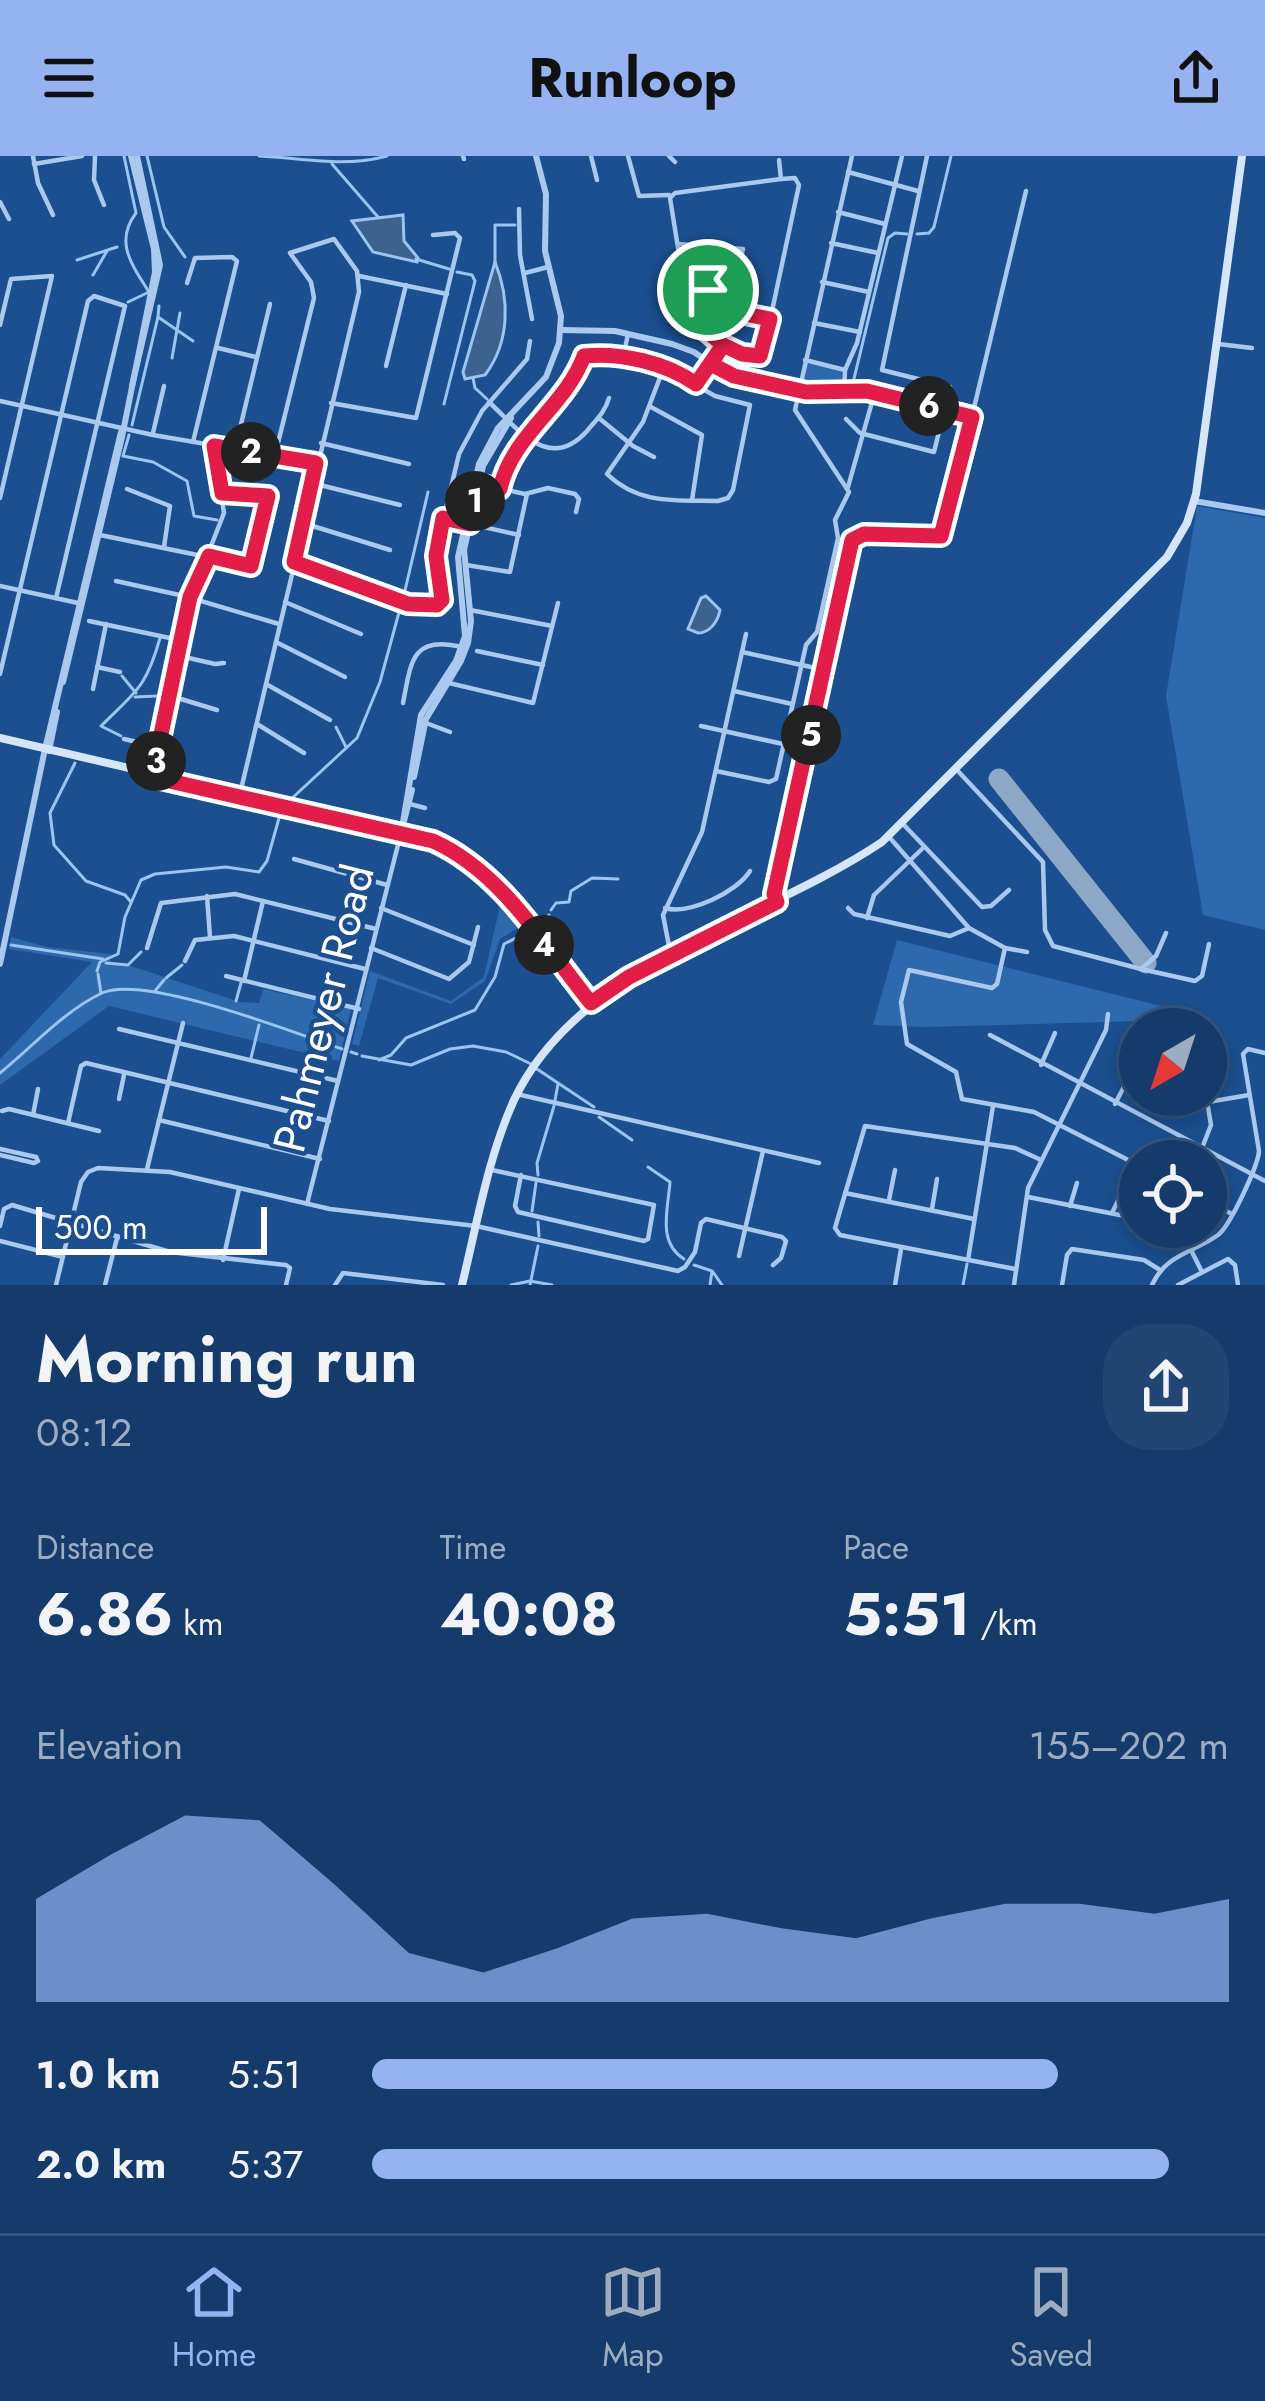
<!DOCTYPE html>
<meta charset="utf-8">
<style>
:root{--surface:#143b6b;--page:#214673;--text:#f1f3f6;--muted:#9dadc1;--line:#33557e;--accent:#95b2f1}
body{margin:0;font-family:Jost,sans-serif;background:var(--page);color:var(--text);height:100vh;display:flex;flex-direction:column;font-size:45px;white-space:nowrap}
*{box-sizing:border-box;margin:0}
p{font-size:39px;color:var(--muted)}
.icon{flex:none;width:66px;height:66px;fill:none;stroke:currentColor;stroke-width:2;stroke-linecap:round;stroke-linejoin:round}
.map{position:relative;height:1129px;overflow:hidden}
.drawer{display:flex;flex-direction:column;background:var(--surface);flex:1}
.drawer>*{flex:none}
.needle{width:78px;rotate:219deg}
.controls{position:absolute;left:1119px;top:852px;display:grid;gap:24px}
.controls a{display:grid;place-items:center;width:108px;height:108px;border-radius:50%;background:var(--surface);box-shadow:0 6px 18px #0003,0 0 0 3px var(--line);font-size:60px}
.scale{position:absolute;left:36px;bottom:30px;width:231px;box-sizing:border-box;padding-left:12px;border:6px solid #fff;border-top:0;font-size:33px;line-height:42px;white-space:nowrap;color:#fff;-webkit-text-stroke:9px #1b4f8f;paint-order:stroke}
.pin{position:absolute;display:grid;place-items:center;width:102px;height:102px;color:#fff;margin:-51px;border:6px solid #fff;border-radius:50%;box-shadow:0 3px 12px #0007}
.km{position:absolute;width:60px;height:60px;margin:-30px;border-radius:50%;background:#222;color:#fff;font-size:33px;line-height:60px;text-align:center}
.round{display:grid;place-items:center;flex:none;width:126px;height:126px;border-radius:48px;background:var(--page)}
.summary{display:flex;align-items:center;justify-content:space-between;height:204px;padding:0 36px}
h1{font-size:66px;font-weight:700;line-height:90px}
.stats{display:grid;grid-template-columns:repeat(3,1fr);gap:18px;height:204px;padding:12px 36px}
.stats div{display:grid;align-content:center}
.stats b{font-size:60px;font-weight:700}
.stats small{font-size:33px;font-weight:400}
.stats p{font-size:33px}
.chart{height:336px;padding:24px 36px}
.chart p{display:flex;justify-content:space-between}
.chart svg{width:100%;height:216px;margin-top:12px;fill:var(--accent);opacity:.7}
ul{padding:0 36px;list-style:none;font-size:39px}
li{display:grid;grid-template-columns:192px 144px 1fr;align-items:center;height:90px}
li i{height:30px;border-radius:15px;background:var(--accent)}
header{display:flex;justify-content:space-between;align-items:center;height:156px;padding:0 36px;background:var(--accent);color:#111;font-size:54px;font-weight:700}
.menu{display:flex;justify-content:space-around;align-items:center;height:168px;border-top:3px solid var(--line);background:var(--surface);font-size:33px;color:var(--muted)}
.menu a{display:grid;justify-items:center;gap:6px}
.menu .active{color:var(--accent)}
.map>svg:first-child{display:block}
.green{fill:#2e69ad}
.water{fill:#3c6290;stroke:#9cc4f0;stroke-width:3}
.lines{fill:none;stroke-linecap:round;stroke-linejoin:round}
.stream{stroke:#9cc4f0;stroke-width:3}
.runway{stroke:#8da7c7;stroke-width:21}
.minor{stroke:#a9c9ee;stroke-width:4.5}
.tertiary{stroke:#a9c9ee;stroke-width:6}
.secondary{stroke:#d6e6fa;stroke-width:8}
.route-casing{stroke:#fff;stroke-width:24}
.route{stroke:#e11d48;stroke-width:15}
.labels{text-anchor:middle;stroke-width:9;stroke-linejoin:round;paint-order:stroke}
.street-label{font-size:45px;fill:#fff;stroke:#1b4f8f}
</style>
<header><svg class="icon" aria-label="menu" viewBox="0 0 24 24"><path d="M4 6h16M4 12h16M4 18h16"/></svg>Runloop<svg class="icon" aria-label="share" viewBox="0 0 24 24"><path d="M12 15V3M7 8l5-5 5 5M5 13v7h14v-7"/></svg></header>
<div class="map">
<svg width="1265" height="1129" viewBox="0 0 1265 1129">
<rect width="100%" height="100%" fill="#1b4f8f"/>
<g class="green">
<polygon points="807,207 841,215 842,231 825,235 801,233"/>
<polygon points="1197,350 1265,362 1265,774 1203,759 1166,540"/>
<polygon points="501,745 521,770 500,783 485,825 451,848 378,822 359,890 352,888 370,815 451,845 484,821"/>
<polygon points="11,781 47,791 111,798 110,808 125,808 240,846 259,847 263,833 351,853 339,905 109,850 0,929 0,903 92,806 9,793"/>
<polygon points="897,784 1213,863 924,871 873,869"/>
</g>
<g class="water">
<polygon points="403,59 404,85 418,102 417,106 373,96 352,65"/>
<path d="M 495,106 C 510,143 510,186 485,219 L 465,223 L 463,216 Z"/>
<path d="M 706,440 L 720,454 C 718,465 710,477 698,477 L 688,473 L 701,442 Z"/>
</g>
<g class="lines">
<g class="stream">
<path d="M 124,0 L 136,57 C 114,86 132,109 149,136 L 128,146"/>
<polyline points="147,0 164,71 185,101"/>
<path d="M 259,0 C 303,2 343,12 387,0"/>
<polyline points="332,8 378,61"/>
<polyline points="917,78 929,77 934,71 951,0"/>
<polyline points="416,103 449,113"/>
<polyline points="77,104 117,91"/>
<polyline points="495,107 495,69 515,69"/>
<polyline points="93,119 107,95"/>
<polyline points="159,150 158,161 193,185"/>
<polyline points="172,202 180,157"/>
<polyline points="473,222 475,232 487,243"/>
<polyline points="852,231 888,82 895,77 907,78"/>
<polyline points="444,248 475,125 472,119 457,116"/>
<polyline points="132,269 158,161"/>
<polyline points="129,279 123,300 153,306 187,325 194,360 217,364"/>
<polyline points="403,443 428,336"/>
<polyline points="122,520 136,537"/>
<polyline points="135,541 157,540"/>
<polyline points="336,571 346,591"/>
<path d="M 121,580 L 101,570 C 136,535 146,532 160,482"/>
<polyline points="75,607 50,657 54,689 86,725 125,739 130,745"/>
<polyline points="289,645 357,582 380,526 401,449"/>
<polyline points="551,754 556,747 569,746 571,735 592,722 618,723"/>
<polyline points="539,771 549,759"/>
<polyline points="11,789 103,803"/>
<polyline points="106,807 128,809 141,796"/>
<polyline points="97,815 100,806 118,798 125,761 141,724 155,718 226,711 259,716 267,705 281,655"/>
<polyline points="98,818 101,837"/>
<polyline points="166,822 182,809"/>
<polyline points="155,835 164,824"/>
<polyline points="236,845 241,827"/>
<polyline points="351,896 357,898"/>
<polyline points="362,900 411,909 450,893 473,890 506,896 531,908"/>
<polyline points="251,902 259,869"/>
<polyline points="379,904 391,899 406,882 475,854 495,821 504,788 530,775"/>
<polyline points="537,913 594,951"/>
<path d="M 0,917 C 32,891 64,855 102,837 C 145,818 295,877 342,893"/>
<polyline points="555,944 558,928"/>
<polyline points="599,961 632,984"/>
<path d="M 648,1011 L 670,1026 C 668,1054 657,1086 684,1103"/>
<polyline points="538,1019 537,1007 554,950"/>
<polyline points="532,1055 536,1027"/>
<polyline points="538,1066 539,1080"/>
<polyline points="694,1109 712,1115 710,1129"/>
<polyline points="713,1116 722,1129"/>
<polyline points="511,1129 530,1125 552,1129"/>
<polyline points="530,1129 538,1090"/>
<polyline points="963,1129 967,1108"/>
</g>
<polyline class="runway" points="999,623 1146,807"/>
<g class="minor">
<polyline points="33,0 38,27 53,59"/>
<polyline points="95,0 94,24 104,49"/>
<polyline points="463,0 464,3"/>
<polyline points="591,0 597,24"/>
<polyline points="628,0 639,40 669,39"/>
<polyline points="669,0 675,6"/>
<polyline points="779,4 781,23"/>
<polyline points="34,8 82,0"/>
<polyline points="848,16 918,35"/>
<path d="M 781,23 L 795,22 L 799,29 L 763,197 C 739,206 703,181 689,160 L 670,42 L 675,37 Z"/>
<polyline points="0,46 9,63"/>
<polyline points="519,53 520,99 532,163"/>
<polyline points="838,56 885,68"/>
<polyline points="831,87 878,97"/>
<polyline points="679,88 743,93 730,146"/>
<polyline points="525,117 548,111"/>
<polyline points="359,120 447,138"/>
<polyline points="822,126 869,136"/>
<polyline points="187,127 195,102 232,101 237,105 193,286"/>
<path d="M 687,134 C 720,131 739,157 770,163"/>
<polyline points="814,167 860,176"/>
<polyline points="0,169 11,123 52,120 0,342"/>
<polyline points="1218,188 1252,192"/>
<polyline points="218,192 256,201"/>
<polyline points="623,202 628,178"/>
<polyline points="805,204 845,214"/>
<polyline points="386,210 406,129"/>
<polyline points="696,228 723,189"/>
<polyline points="778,230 813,237 867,235 972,261"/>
<polyline points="844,234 845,214 857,187 902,0"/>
<polyline points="0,245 153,279 317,307"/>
<path d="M 489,246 C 518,273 549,317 587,275 C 596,264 605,256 609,242"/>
<polyline points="331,247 416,262 460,82 455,77 433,79"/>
<polyline points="651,251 702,279 692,344"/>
<polyline points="600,263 633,290 654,301"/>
<polyline points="846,263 860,277 934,296 950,231 882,214 927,0"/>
<polyline points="153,277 164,230"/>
<polyline points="321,287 409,308"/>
<polyline points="235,293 270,148"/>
<polyline points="312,327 400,349"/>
<polyline points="479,328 525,338 548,332 575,338 579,343 576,356"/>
<polyline points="848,331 874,239"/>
<polyline points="127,333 170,350 164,391"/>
<path d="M 500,333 C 513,279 565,251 584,200 L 613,200 L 664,211 L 715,240 L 750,249 L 733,334 L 728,342 L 718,345 C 676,344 639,349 607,318 L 643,266 L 664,211"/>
<polyline points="444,362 519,379"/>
<polyline points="303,367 390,394"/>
<polyline points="100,379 251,410 268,340 222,337"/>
<polyline points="294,406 404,447 440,448 437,390 459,298 482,255 527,203 530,185"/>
<polyline points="466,409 510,416 527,338"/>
<polyline points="116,425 184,440 279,468"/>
<polyline points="0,430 78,447"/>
<polyline points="285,446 361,478"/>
<polyline points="470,454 552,470"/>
<polyline points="89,465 184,485"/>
<polyline points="276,486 345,521"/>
<polyline points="477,495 543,509"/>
<polyline points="742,496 820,513"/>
<polyline points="180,500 215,508 224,507"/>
<polyline points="97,511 120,516"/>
<polyline points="0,518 88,145 94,140 125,150 56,442"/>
<polyline points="449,527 533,547 558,447"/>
<polyline points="266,528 330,564"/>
<polyline points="93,533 106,468"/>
<polyline points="734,535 792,548"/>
<polyline points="171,540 217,554"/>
<path d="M 403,547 C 411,507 411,479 461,491"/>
<polyline points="426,567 450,576"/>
<polyline points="257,568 304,597"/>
<polyline points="701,570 783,588"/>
<polyline points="124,583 159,591"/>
<polyline points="957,614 1043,706 1045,774 1053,790 1141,813 1156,800 1166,777"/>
<polyline points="716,615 769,626 776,623 806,489 817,476 838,382 835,364 849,336 795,254 852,0"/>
<polyline points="152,621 191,441 224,357 214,290"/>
<polyline points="239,642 359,136 357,115 334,83 290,97 311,126 314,142 275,299"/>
<polyline points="410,648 425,652"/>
<polyline points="903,668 982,751 991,750 1009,734"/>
<polyline points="890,682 969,772 1005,792 997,828 992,832 909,814 901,846 907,888 956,916 962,943 1034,956 1140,1010"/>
<polyline points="294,703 387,729"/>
<polyline points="207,740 210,781"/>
<polyline points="777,746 774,738 851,387 860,378 934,382 944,377 1026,35"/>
<polyline points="381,752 474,789"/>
<path d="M 665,752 C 689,759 737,736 750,715"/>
<polyline points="848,752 854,758 950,780 969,772"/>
<polyline points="867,762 874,739 922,693"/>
<polyline points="147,792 161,747 235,738 376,773"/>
<polyline points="371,792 449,823 469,806 478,771"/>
<polyline points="1005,792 1027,796"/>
<polyline points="671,800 663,759 702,676 746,478"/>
<polyline points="185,805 195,784 234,780 365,813"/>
<polyline points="1141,813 1195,825 1202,820 1209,788"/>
<polyline points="226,820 359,853"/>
<polyline points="244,825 263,745"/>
<polyline points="119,873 338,925"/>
<polyline points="990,879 1265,1025"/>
<polyline points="1041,909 1055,877"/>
<polyline points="521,939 819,1007"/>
<polyline points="119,943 124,919"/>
<polyline points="1208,946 1249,939"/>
<polyline points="1115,948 1140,900"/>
<polyline points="2,955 9,953 99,975"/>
<polyline points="33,959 38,933"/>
<polyline points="159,964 320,1003"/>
<polyline points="68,967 81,910 86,907 329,965"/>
<polyline points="1202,992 1211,969 1206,939"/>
<polyline points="0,993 36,1001"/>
<polyline points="0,999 34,1007 38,1005 36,1001"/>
<polyline points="147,1013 183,867"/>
<polyline points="492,1014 654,1049 648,1083 644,1085 518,1056 515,1050 521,1019"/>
<polyline points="845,1037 974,1063"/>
<polyline points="1028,1041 1140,1063"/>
<polyline points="889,1044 895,1014"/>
<polyline points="1206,1045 1232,1058"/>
<polyline points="307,1048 401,677"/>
<polyline points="1070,1050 1077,1027"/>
<polyline points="932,1053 937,1023"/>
<polyline points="1112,1057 1136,1008"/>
<polyline points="0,1070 4,1053 12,1049 170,1096 286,1109 290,1112 286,1129"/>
<polyline points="1173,1071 1185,1082 1201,1114"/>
<polyline points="0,1085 63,1101"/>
<polyline points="739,1100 763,995"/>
<polyline points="223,1104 239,1033"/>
<polyline points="968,1104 993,950"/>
<polyline points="1015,1113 840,1079 835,1072 865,970 1015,992 1039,1003"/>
<polyline points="56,1129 81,1026 88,1016 98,1012 170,1016 330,1053 476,1070 678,1115 685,1111 695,1096 701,1067 706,1063 782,1081 786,1085 781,1102 773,1109"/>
<polyline points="105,1129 117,1082"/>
<polyline points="335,1129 343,1117 443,1129"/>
<polyline points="895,1129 901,1093"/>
<polyline points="1014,1129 1028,1032 1106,874 1108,858"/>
<polyline points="1062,1129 1067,1099 1072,1093 1144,1104 1160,1114"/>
<path d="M 1152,1129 C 1166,1098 1193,1097 1218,1079 C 1230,1070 1258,1010 1259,995 L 1243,898 L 1248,893 L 1265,897"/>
<polyline points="1178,1129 1228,1103 1235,1109 1238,1129"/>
</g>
<g class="tertiary">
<polyline points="561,174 615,175 672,188 694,196 725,217 777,229"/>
<polyline points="132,230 160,109 137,0"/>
<polyline points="1194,345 1265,357"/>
<polyline points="63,526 122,281 155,116 154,93 131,0"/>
<polyline points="49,595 57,556"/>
<polyline points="414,621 426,563 461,505 468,487 471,465 464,394 483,310 511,262"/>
<polyline points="402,672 421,559 456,505 465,480 458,401 479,308 498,272 546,221 559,187 561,160 545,95 546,38 536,0"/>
<polyline points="402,673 412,634"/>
<polyline points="0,808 45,593 121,276"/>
</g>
<g class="secondary">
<path d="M 0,582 L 395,674 C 418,685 444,687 466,702 C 510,731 557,805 591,847"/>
<path d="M 462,1129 C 477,1068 488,1001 514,944 C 579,807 763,766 882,686 L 1167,401 L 1187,367 L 1196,338 L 1242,0"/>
</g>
</g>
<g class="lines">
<defs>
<path id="route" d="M 708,134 L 686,134 L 689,160 L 723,189 L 696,228 C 667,207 620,196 584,200 C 565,251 512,279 500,333 L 478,328 L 470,368 L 443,362 L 436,400 L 442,444 L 437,449 L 408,448 L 294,406 L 316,307 L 214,290 L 222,337 L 268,340 L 251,410 L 209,400 L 190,441 L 152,621 L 433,685 C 502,716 544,789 591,847 L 629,821 L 777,746 L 774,738 L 852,384 L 864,378 L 941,380 L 972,261 L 867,235 L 806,236 L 734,220 L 711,208 L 723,189 L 742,198 L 760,200 L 770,163 L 750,159 L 708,134"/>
</defs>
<use href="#route" class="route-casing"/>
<use href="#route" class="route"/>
</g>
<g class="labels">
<g class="street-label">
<text transform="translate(323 852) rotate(-76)" y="16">Pahmeyer Road</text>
</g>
</g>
</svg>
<div class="controls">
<a><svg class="needle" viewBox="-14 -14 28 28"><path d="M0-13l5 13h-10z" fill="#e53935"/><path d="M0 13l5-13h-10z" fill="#9dadc1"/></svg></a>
<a><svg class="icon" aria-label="locate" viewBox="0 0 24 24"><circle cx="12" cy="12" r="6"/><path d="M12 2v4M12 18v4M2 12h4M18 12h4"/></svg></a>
</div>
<div class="scale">500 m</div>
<div class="pin" style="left:708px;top:134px;background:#1e9e55"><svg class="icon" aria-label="arrive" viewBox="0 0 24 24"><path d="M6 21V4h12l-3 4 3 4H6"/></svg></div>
<b class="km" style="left:475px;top:345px">1</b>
<b class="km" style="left:251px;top:296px">2</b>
<b class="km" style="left:156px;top:605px">3</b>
<b class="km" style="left:544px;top:789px">4</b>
<b class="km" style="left:811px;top:579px">5</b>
<b class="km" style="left:929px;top:250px">6</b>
</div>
<section class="drawer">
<div class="summary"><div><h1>Morning run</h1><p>08:12</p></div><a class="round"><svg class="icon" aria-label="share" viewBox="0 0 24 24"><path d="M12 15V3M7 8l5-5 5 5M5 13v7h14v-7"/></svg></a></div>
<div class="stats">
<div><p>Distance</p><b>6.86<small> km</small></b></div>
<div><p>Time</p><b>40:08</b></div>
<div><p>Pace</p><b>5:51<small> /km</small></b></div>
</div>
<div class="chart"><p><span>Elevation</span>155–202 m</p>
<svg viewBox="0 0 160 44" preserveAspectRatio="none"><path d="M0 44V23L10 14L20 6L30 7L40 20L50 34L60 38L70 33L80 27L90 26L100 29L110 31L120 27L130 24L140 24L150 26L160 23V44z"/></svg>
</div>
<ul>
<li><b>1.0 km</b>5:51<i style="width:80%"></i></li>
<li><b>2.0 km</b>5:37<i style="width:93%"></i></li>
</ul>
</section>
<nav class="menu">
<a class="active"><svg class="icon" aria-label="home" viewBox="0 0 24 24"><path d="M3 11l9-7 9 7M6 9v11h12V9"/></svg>Home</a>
<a><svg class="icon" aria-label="map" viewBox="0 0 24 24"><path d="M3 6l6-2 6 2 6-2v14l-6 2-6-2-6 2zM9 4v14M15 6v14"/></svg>Map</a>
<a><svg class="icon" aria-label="saved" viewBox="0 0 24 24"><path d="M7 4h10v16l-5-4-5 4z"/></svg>Saved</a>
</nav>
